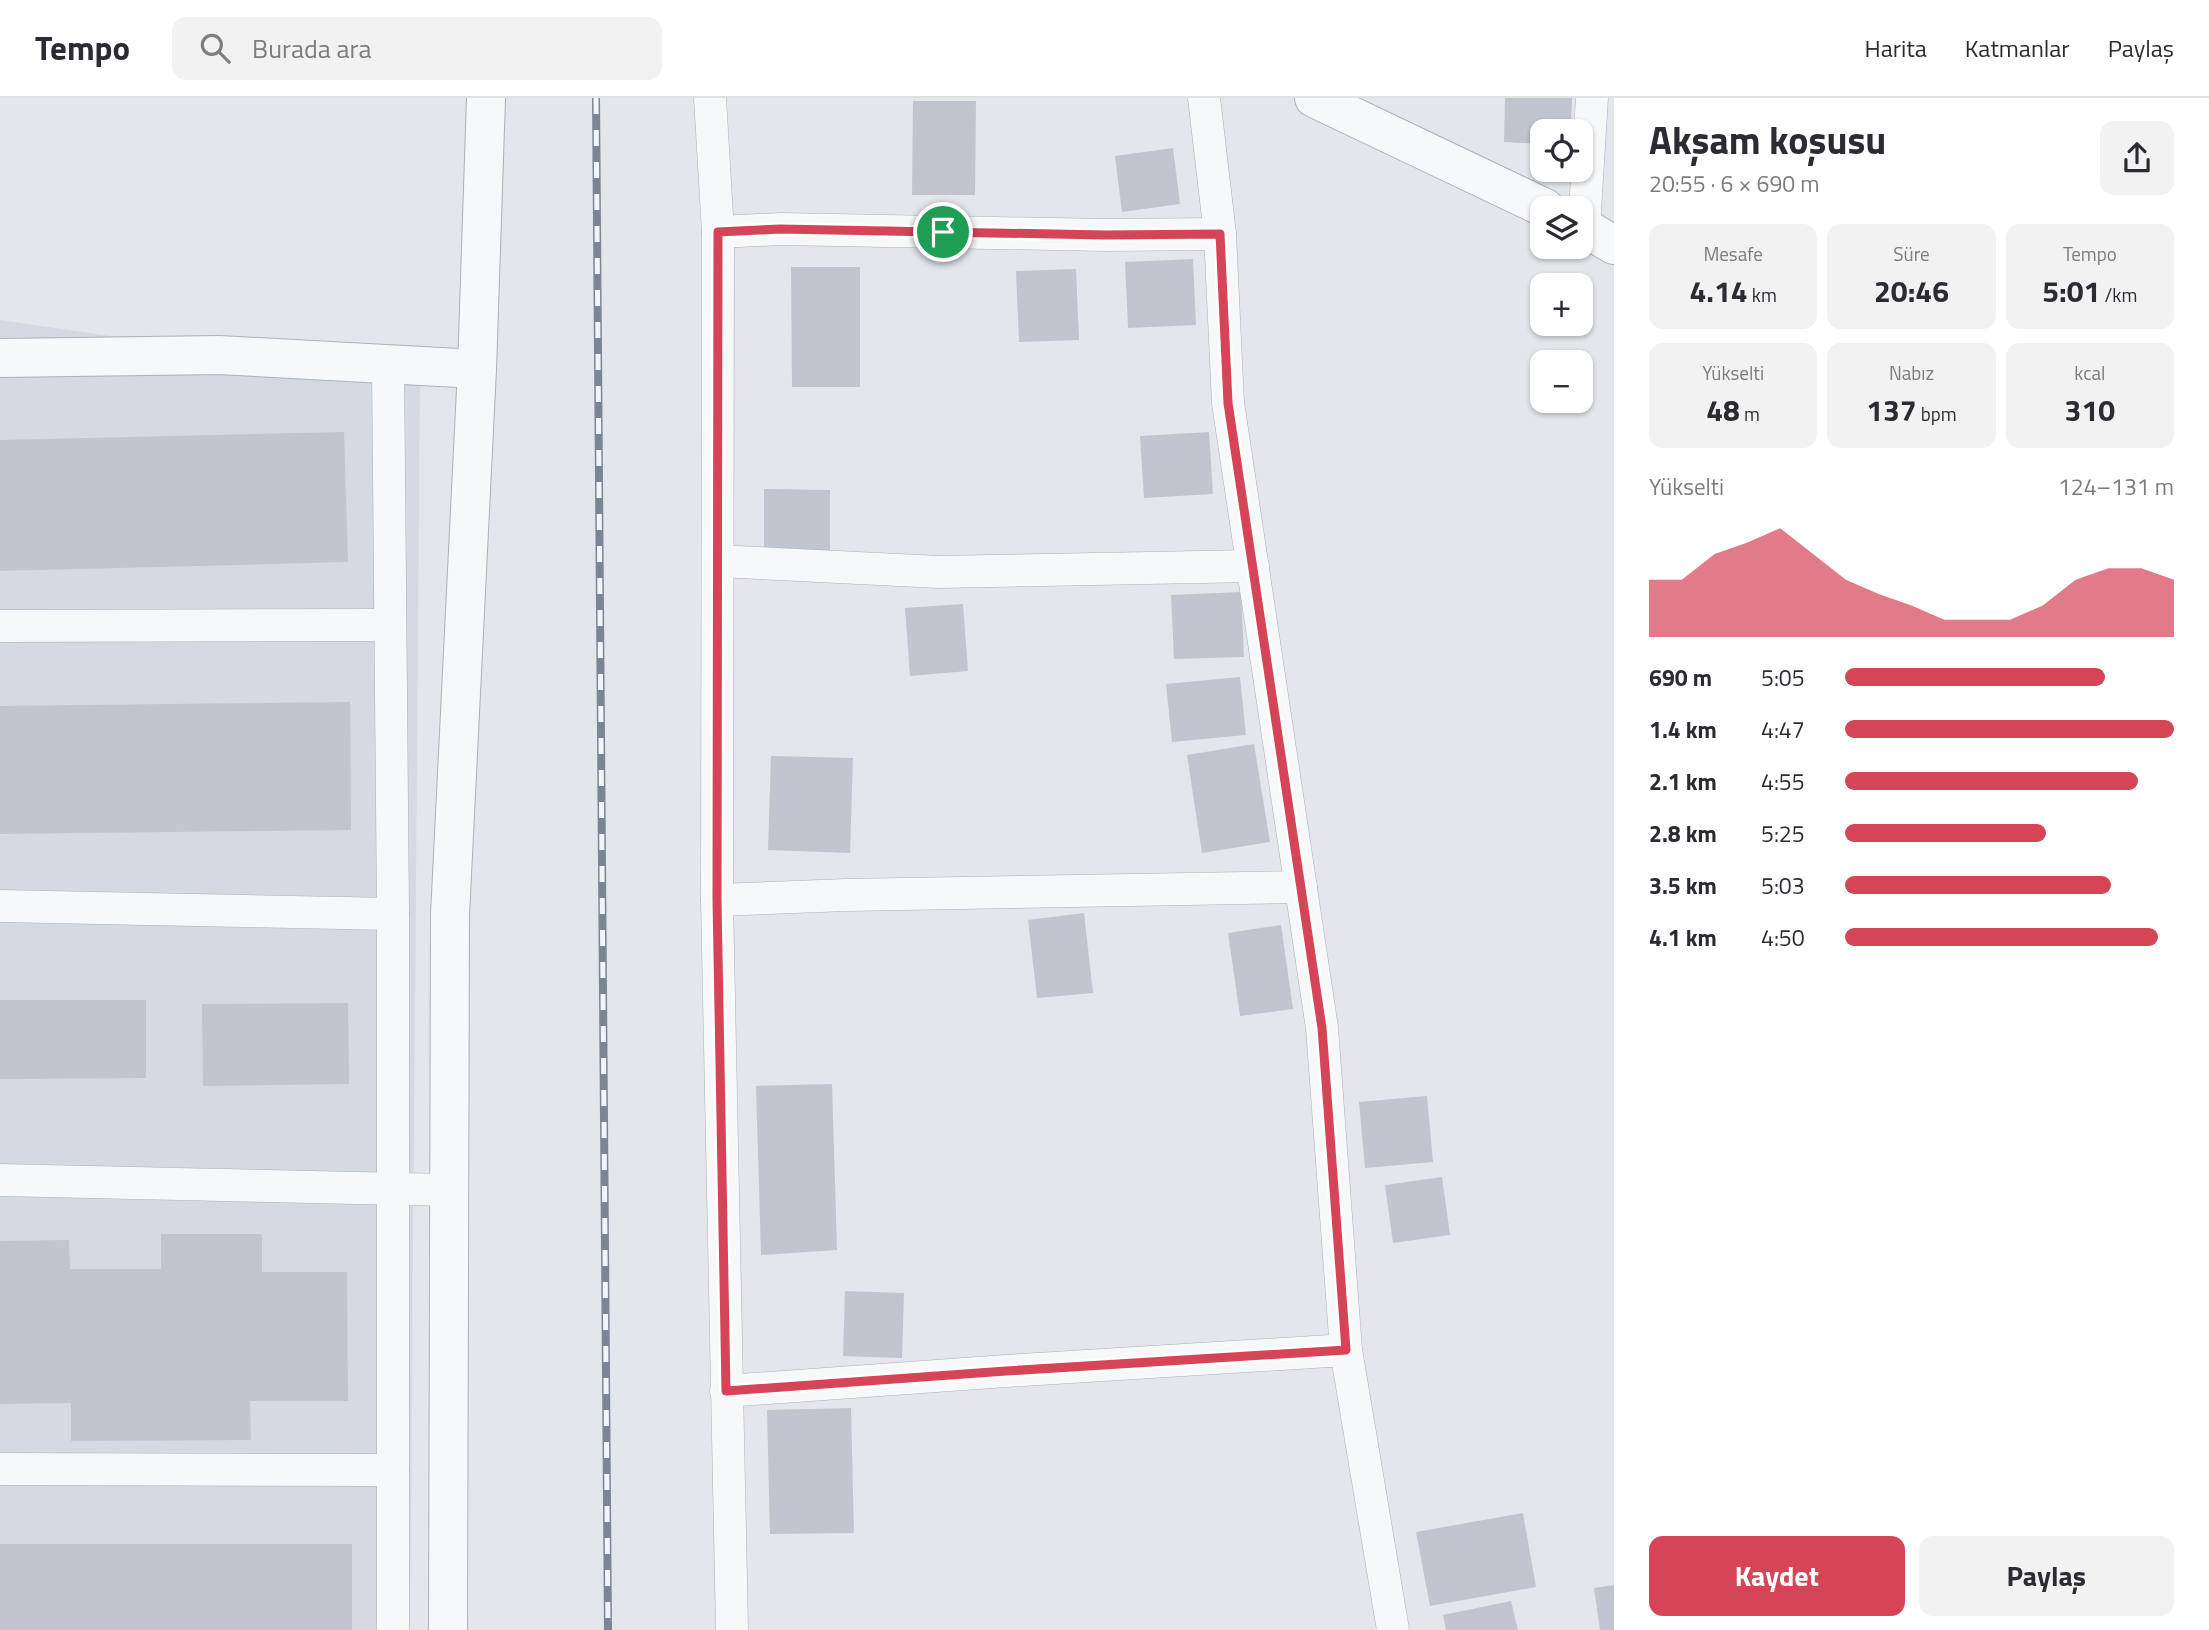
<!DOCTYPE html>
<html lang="tr">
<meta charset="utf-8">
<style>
:root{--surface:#fff;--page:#f2f2f3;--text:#2b2b33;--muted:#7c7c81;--line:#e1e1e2;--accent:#d64458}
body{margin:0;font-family:"Titillium Web",sans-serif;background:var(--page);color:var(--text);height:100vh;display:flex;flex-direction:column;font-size:26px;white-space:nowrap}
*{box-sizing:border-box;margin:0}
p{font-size:23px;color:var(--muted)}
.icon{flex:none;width:38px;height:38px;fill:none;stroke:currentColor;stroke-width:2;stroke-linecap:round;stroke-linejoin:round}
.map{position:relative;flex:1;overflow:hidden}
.side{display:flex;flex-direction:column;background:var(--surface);width:595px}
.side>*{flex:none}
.buttons{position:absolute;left:1530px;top:21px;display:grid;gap:14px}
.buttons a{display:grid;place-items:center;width:63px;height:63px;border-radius:14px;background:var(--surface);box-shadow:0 2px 5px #0004;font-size:35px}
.pin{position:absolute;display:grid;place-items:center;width:60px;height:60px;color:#fff;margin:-30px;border:4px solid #fff;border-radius:50%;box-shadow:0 2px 7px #0007}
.round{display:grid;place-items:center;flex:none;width:74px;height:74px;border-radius:14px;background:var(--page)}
.overview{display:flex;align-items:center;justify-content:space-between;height:119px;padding:0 35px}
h1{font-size:38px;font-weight:700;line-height:52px}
.metrics{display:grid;grid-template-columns:repeat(3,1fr);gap:10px;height:119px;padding:7px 35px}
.metrics div{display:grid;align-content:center;border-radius:14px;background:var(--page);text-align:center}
.metrics b{font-size:30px;font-weight:700}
.metrics small{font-size:19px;font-weight:400}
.metrics p{font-size:19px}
.chart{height:196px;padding:14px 35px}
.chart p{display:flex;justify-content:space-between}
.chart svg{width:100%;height:126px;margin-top:7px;fill:var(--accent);opacity:.7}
.button{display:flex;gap:14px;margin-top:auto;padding:14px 35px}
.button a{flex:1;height:80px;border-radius:14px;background:var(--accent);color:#fff;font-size:28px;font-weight:700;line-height:80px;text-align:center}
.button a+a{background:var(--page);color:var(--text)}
ul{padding:0 35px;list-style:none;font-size:23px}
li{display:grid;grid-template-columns:112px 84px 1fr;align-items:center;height:52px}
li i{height:18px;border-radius:9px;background:var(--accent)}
header{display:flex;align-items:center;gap:42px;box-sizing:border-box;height:98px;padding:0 35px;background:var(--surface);border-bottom:2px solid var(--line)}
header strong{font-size:33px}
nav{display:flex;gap:38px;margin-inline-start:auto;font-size:24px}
.search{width:490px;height:63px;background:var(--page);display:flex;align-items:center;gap:18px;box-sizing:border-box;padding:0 24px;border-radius:14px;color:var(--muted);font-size:26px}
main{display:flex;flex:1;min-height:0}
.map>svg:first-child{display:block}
.built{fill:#d5d9e1}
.building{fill:#c0c5cf}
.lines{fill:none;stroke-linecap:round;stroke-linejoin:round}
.minor-casing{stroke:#acb1ba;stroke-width:33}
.tertiary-casing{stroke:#acb1ba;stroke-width:40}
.minor{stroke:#f6f8fa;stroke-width:32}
.tertiary{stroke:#f6f8fa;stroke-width:38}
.rail-casing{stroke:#7c8596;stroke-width:8}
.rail{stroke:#f3f6f9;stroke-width:5;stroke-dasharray:16;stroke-linecap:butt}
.route-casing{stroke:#fff;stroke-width:14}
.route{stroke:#d64458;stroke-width:9}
</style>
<header>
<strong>Tempo</strong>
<div class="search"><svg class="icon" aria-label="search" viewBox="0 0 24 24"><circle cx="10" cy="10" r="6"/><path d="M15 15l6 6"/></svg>Burada ara</div>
<nav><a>Harita</a><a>Katmanlar</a><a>Paylaş</a></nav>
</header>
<main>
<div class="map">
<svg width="1614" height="1532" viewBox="0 0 1614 1532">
<rect width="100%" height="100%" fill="#e3e7ec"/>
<polygon class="built" points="0,222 420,283 410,1532 0,1532"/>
<g class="building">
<polygon points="1505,0 1572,0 1571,33 1542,33 1542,46 1504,44"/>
<polygon points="913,3 976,3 975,97 912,97"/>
<polygon points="1173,50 1180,106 1122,114 1115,58"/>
<polygon points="1193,161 1196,227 1128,230 1125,164"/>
<polygon points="791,169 860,169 860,289 792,289"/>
<polygon points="1076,171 1079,242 1019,244 1016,173"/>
<polygon points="344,334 348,464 0,473 0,342"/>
<polygon points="1209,334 1213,396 1144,400 1140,338"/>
<polygon points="764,391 830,392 830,454 764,454"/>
<polygon points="1241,494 1244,559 1174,561 1171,497"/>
<polygon points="963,506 968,573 910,578 905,510"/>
<polygon points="1240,579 1246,637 1172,644 1166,586"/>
<polygon points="350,604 351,732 0,736 0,608"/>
<polygon points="1254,646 1270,744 1202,755 1187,657"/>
<polygon points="771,658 853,660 850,755 768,752"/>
<polygon points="1084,815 1093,895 1037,900 1028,822"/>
<polygon points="1281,827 1293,911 1240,918 1228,835"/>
<polygon points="0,902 146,902 146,980 0,981"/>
<polygon points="348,905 349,986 203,988 202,906"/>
<polygon points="832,986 837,1152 761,1157 756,988"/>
<polygon points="1427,998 1433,1064 1365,1070 1359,1004"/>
<polygon points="1442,1079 1450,1137 1393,1145 1385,1087"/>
<polygon points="161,1136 262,1136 262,1174 347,1174 348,1303 250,1303 251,1342 71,1343 71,1305 0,1306 0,1143 69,1142 70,1171 161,1171"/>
<polygon points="845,1193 904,1195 902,1260 843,1258"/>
<polygon points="851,1310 854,1435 770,1436 767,1312"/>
<polygon points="1523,1415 1536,1489 1430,1508 1416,1434"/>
<rect x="0" y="1446" width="352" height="86"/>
<polygon points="1614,1487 1614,1532 1600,1532 1594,1490"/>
<polygon points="1511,1503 1518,1532 1446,1532 1443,1517"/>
</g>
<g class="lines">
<defs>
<g id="minor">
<polyline points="710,0 718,134 717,802 732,1532"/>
<polyline points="1204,0 1220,136 1228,305 1322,930 1346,1252 1393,1532"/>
<polyline points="1584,129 1592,0"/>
<polyline points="718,134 781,131 1105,137 1220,136"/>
<polyline points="388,266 393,816 393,1532"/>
<polyline points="718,463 939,474 1253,468"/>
<polyline points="0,528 390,527"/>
<polyline points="717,802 846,797 1301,789"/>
<polyline points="0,808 393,816"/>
<polyline points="0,1082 449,1092"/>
<polyline points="726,1293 1006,1273 1346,1252"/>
<polyline points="0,1371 393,1372"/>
</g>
<g id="tertiary">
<polyline points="1314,0 1545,110"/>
<polyline points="1580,127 1614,147"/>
<polyline points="0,260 219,257 477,271"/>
<polyline points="448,1532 450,817 477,271 486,0"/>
</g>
</defs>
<use href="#minor" class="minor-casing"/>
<use href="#tertiary" class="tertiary-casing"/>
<use href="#minor" class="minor"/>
<use href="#tertiary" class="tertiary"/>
<defs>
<polyline id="rail" points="596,0 608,1532"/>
</defs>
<use href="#rail" class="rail-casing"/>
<use href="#rail" class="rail"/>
</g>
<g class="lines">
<defs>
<polygon id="route" points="780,131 1105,137 1220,136 1228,305 1322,930 1346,1252 1006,1273 726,1293 717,802 718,134"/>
</defs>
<use href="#route" class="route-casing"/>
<use href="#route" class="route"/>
</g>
</svg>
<div class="buttons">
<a><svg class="icon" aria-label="locate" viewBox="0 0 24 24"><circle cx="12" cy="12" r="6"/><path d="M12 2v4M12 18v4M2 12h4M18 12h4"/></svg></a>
<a><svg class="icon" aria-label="layers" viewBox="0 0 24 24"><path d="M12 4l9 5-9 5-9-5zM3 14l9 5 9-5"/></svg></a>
<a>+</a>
<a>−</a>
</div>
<div class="pin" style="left:943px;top:134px;background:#1e9e55"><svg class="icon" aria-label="arrive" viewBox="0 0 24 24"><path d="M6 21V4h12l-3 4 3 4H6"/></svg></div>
</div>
<section class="side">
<div class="overview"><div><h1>Akşam koşusu</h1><p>20:55 · 6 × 690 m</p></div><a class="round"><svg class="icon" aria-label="share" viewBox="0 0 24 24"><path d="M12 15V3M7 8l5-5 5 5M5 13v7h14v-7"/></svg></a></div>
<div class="metrics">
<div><p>Mesafe</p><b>4.14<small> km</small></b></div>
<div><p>Süre</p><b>20:46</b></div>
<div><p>Tempo</p><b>5:01<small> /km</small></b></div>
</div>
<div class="metrics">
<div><p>Yükselti</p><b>48<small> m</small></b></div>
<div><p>Nabız</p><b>137<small> bpm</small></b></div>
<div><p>kcal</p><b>310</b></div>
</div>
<div class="chart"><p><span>Yükselti</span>124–131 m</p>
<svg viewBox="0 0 160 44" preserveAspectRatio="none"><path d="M0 44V24L10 24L20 15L30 11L40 6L50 15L60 24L70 29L80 33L90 38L100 38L110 38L120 33L130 24L140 20L150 20L160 24V44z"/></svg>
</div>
<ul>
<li><b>690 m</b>5:05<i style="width:79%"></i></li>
<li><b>1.4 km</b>4:47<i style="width:100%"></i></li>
<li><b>2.1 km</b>4:55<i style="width:89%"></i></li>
<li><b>2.8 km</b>5:25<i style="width:61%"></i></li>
<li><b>3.5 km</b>5:03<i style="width:81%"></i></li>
<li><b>4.1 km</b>4:50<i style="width:95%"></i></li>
</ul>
<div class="button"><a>Kaydet</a><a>Paylaş</a></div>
</section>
</main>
